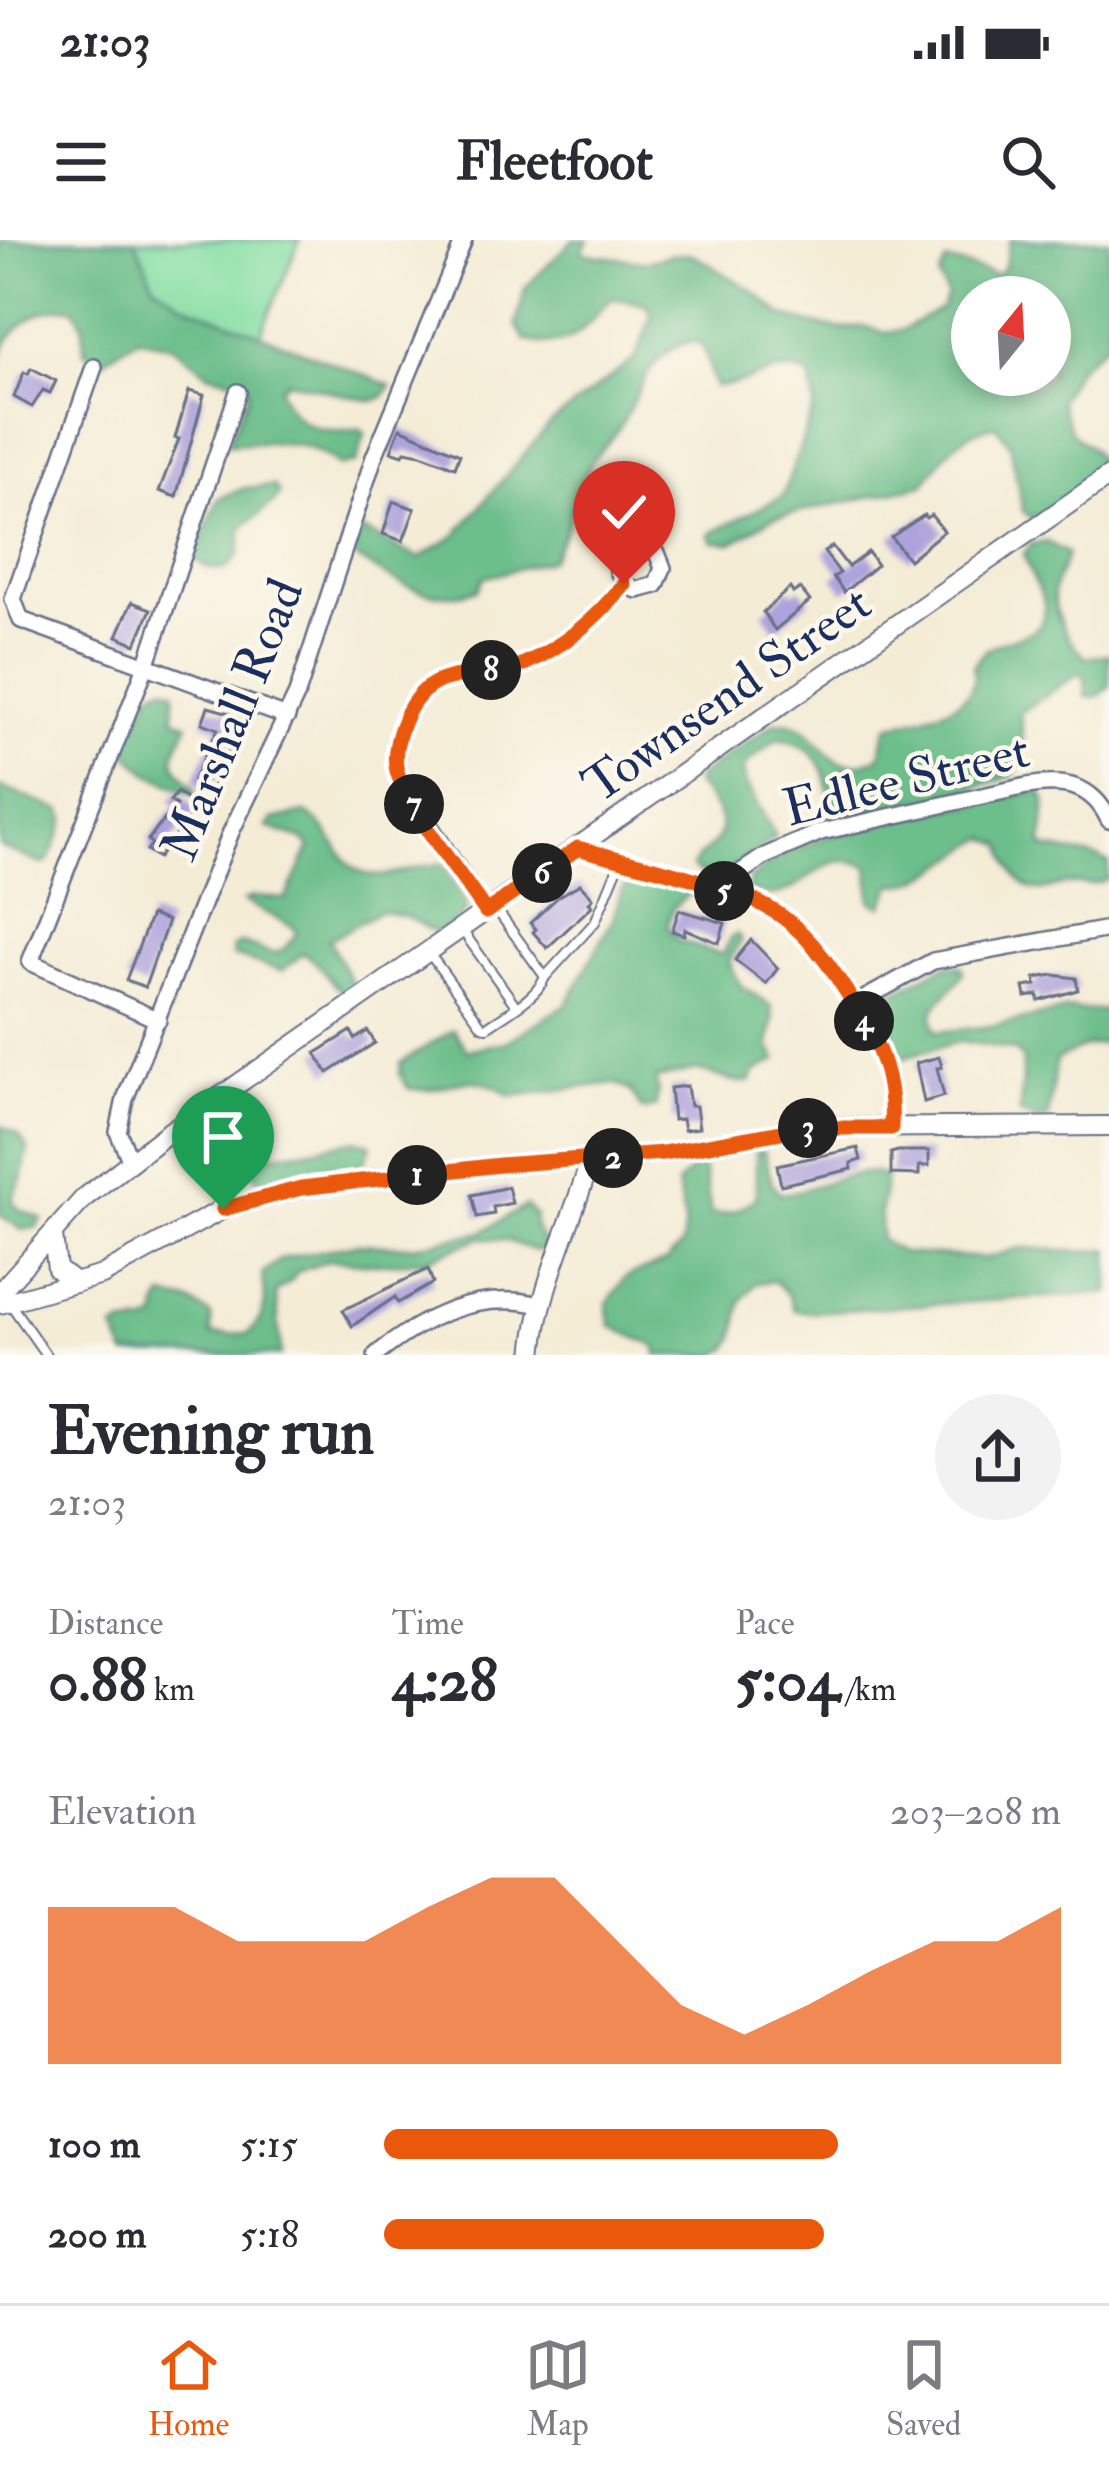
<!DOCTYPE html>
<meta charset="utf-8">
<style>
:root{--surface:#fff;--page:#f2f2f3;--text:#2b2b33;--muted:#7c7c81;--line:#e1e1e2;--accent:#ea580c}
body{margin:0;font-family:"IM FELL Double Pica",serif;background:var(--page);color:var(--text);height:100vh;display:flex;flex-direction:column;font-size:45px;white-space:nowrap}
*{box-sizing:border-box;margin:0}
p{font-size:39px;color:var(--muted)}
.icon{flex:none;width:66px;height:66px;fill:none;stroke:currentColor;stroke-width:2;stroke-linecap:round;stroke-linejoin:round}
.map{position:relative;height:1115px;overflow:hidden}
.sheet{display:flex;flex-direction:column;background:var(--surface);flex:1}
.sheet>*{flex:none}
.needle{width:78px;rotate:18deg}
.controls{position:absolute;left:951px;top:36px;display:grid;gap:24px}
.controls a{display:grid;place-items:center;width:120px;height:120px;border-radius:50%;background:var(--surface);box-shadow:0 6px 18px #0003;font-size:60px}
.pin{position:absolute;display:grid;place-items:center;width:102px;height:102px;color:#fff;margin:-123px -51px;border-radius:50% 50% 50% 0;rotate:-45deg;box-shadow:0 0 12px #0007}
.pin .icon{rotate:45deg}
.km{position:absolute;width:60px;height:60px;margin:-30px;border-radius:50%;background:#222;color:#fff;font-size:33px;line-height:60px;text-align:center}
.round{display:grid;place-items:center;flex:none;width:126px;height:126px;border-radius:63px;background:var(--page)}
.summary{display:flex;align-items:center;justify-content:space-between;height:204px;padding:0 48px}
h1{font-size:66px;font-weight:700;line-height:90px}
.stats{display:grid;grid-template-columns:repeat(3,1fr);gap:18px;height:204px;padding:12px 48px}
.stats div{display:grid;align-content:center}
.stats b{font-size:60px;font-weight:700}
.stats small{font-size:33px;font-weight:400}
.stats p{font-size:33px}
.chart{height:336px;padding:24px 48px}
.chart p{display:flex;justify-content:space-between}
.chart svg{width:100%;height:216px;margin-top:12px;fill:var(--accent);opacity:.7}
ul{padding:0 48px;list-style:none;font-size:39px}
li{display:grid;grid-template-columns:192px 144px 1fr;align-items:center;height:90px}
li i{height:30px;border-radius:15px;background:var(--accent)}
.status{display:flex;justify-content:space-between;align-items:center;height:84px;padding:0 60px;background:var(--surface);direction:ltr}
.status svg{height:33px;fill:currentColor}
header{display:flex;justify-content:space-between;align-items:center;height:156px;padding:0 48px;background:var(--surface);font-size:54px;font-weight:700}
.menu{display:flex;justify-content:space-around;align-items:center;height:168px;border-top:3px solid var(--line);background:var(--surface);font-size:33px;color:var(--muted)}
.menu a{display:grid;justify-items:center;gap:6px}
.menu .active{color:var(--accent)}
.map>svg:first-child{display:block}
.green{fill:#86dfa4;stroke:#508781;stroke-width:3}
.forest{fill:#6cbe8a;stroke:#447674;stroke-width:3;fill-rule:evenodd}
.building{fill:#aea2dc}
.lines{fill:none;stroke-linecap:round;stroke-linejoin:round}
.service-casing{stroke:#677188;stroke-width:12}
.minor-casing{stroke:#677188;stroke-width:20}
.tertiary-casing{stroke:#677188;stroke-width:22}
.service{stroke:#fff;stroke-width:8}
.minor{stroke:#fff;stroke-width:15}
.tertiary{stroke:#fff;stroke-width:18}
.route-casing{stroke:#fff;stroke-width:24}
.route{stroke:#ea580c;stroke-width:15}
.labels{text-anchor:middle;stroke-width:9;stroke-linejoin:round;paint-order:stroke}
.street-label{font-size:51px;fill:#1b2f5e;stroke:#fbf7ec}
</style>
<div class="status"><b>21:03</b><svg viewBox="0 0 49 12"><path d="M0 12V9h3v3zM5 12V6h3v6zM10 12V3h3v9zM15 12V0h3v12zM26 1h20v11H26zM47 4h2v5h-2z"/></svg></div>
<header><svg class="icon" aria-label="menu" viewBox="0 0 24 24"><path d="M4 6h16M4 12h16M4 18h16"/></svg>Fleetfoot<svg class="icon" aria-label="search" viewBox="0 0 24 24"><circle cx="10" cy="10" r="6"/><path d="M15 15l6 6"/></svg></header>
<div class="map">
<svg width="1109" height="1115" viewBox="0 0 1109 1115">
<rect width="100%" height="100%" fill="#fbf7ec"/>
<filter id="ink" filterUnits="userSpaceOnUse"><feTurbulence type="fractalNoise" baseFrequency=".00833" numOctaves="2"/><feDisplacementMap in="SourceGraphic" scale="24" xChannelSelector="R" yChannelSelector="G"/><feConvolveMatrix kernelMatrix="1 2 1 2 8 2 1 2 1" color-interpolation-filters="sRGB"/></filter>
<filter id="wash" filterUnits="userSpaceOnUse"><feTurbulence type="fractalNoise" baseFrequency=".004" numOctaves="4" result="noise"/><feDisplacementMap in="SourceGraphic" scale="48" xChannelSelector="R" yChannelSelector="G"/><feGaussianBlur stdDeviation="2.7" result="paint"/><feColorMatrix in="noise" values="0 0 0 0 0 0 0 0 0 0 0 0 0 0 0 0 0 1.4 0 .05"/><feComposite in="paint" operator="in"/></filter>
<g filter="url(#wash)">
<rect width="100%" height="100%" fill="#f4ecd5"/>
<polygon class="green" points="135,0 300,0 261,93 244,102 130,62 144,20"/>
<g class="forest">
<path d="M 0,0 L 135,0 L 154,44 L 181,63 L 391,146 L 383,157 L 372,161 L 288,141 L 280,147 C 290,187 325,195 361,189 L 365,194 L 356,223 L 339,226 C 306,196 269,203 228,204 L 249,153 L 247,143 L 208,133 L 173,106 L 138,98 L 103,120 L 84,112 L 83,85 L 75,69 C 44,61 6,89 0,121 Z"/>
<path d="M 573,0 L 589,0 L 582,10 L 587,14 L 647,22 L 670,15 L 692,14 L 750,49 L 782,75 L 807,83 L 843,89 L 863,86 L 883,92 L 903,90 L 942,68 L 947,56 L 939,37 L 946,21 L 998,35 L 1005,26 L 1010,0 L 1109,0 L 1109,101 L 1078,127 L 1059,160 L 1071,193 L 1092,209 L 1103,227 L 1096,237 L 1039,277 L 1031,278 L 1023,271 L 1010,204 L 997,186 C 960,190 944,215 923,245 L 772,278 L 732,303 L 713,302 L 709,294 L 783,256 L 815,165 L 810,136 C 776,120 750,146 715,147 L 704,108 L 695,101 C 649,107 640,154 619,188 C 611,202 597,211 590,225 C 575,257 569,291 550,320 L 483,338 L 478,349 C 427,366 396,341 353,316 L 354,299 L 364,291 L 419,318 L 455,296 L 551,183 L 636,118 L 652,75 L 646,64 L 611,58 C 582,90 573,112 525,100 L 516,85 L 525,48 ZM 972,57 L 1050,57 L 1050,135 L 972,135 Z"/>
<path d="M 274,246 L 279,254 C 272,270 252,275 241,290 C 241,310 241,318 223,330 L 208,328 L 194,319 L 218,259 L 245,248 Z"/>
<path d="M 1047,302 L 1067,313 C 1065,326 1056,337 1054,350 C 1051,373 1070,404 1086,418 L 1109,414 L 1109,447 L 1097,457 L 1086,457 L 1085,436 L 1079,433 L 1020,473 L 1024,512 L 1013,536 L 955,553 L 841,578 L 833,575 C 826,537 826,507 778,498 L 749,521 L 743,530 L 746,544 L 775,595 L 772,600 L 718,636 L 699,633 L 692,627 C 698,613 712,609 719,596 C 728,579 706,555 695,543 L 699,536 L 775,483 C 827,476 816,546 879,517 L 888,486 C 918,477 984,469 973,426 C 977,421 981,415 986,410 C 1004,395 1046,400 1045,368 C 1045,356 1028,334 1024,314 L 1031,304 Z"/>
<path d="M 164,446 L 175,450 L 174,478 L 188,484 C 170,525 166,515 196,550 L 193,554 L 148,533 L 128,515 L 125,503 L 152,451 Z"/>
<polygon points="0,547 63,571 65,581 49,621 43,624 0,607"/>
<path d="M 1039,550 L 1046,560 L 1042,607 C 1066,614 1088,611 1109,623 L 1107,640 C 1094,647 1083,643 1068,644 C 1058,644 1048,651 1039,650 C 1017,649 1007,622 1004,605 L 986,598 C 953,615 932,642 893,645 L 882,666 L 871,661 L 869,627 C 813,599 801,677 749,649 L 750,639 C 815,578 953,573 1039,550 Z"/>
<path d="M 305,573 C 332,585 340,628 366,634 C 393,641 418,623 443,624 L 466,665 L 466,673 L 438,694 L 405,676 L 380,671 L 329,700 L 352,744 L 349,756 C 329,746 323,723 303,713 L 282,731 L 233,716 L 233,707 L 242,703 L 273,714 L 284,709 L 297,693 L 293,687 L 244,661 L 252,657 L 286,659 L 310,607 L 303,599 L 267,587 L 272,580 Z"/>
<path d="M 648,633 L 688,644 L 692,651 L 673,668 L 667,686 L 679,701 L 723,715 L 730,699 L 737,694 L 741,700 L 729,722 L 741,746 L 771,766 L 773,779 L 769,806 L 777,820 L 755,831 L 751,841 L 740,843 L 697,830 L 656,839 L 658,853 L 655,867 L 642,870 L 631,851 L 614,843 L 512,856 C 460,822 450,857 408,848 L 400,835 L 401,823 L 453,790 L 467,810 L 506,802 L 567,764 L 613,679 L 621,652 L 634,635 Z"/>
<path d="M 946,725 L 961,726 L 963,732 C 953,756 921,763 937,792 L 994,786 L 1069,769 L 1109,771 L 1109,803 L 1086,806 L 1056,820 L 1048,877 L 1037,880 L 1020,873 L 1023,820 L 1015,810 L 962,801 L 904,817 L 894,816 L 878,781 L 878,769 L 890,754 Z"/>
<polygon points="0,885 18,895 28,908 22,939 12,959 18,969 42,979 37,987 22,990 0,975"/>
<polygon points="355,900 371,904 366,919 356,929 259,943 252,930 261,915 303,911"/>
<path d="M 756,911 L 764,912 L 772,943 L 780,954 C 814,952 854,924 886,936 L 880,974 L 881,1000 L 902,1013 L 987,1018 L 1020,1008 L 1082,1012 L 1109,1009 L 1109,1053 L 813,1072 L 794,1070 L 788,1055 L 775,1041 L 756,1043 L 741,1061 L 735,1098 L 728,1109 L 716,1115 L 658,1115 L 657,1107 L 611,1086 L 607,1064 L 626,1037 L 667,1021 L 682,1005 L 685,983 L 677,945 L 695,926 L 703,927 L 711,973 C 725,978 744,967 756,958 Z"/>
<path d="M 526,966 L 535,976 L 534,986 L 546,1007 L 536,1011 L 505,1000 L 480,998 L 422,1021 L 375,1024 L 330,1020 L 297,1032 L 292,1040 L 276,1052 L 281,1115 L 126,1115 L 114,1090 C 128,1080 143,1089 157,1078 L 158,1067 L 164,1057 L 190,1062 L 211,1075 L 211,1095 L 248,1094 C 268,1074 267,1061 262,1034 L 281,1019 L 355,1004 L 413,1006 L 482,992 Z"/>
</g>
<g id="blocks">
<g class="building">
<polygon points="31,128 56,141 50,153 43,150 32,167 14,157 24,132 28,134"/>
<polygon points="189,151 204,155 176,257 159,251 179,199 175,198"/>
<polygon points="400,188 460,214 455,227 421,214 405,211 403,215 391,211"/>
<polygon points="393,261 415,269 403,301 383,294"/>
<polygon points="924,275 926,278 931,275 944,291 909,320 891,297"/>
<polygon points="832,306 848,327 868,312 877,325 844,352 833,337 840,333 824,312"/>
<polygon points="790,348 793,353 800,348 810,361 775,390 763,372"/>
<polygon points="132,362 151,369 136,404 117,396"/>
<polygon points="208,467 244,477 211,549 193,541 218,489 202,483"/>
<polygon points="177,552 197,568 158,618 147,610 152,604 148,600 176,565 170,561"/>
<polygon points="580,644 593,658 589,663 592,666 547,708 533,692 536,689 530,683 558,657"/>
<polygon points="679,670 725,683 719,703 685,689 684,695 672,691"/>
<polygon points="151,675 168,681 145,747 126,740"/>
<polygon points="751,700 778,728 766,744 735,720"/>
<polygon points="1054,735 1076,738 1078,750 1039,761 1038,755 1026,757 1024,747 1036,745 1035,738"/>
<polygon points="351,791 355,799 368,791 375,803 328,833 316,813"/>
<polygon points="939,817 942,827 937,828 944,856 924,862 916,823"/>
<polygon points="687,846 690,866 696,866 699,888 684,890 682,879 673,880 670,848"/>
<polygon points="858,908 861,920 851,923 852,929 781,945 777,925"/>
<polygon points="898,911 929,911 929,926 919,926 919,935 891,934 891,913"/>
<polygon points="508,947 512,963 493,967 494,974 477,977 472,955"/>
<polygon points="428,1029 433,1043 398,1063 395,1057 352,1086 343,1070"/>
</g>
</g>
</g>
<g filter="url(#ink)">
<use href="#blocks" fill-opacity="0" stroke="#677188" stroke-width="3"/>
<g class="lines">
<defs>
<g id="service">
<polyline points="462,690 516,766"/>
<path d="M 429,713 L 482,786 L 487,787 C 505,774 537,758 545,737 L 494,666"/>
<polyline points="545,737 595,682 620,622"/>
<polyline points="9,1062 46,1115"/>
</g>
<g id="minor">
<polyline points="94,127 13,359 21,380 287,477"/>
<path d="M 578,607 C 643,627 742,643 794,686 C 822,710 843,743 861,775 C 883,814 894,843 891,888"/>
<path d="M 717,648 L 765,616 L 821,592 L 1027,546 C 1064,540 1092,544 1109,580"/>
<path d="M 486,672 L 400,540 C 394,521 396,503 403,485 C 429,416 479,445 530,421 C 568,403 597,376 624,344 L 618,331 L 623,313 L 640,305 L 657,313 L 663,328 L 656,345 L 637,350 L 624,344"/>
<polyline points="855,764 933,721 1109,689"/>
<polyline points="158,780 30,722 146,426 238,152"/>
<polyline points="131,922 118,892 125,859 231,592 297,454 374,217 464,0"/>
<path d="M 376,1115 C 423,1077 477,1050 540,1065"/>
</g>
<g id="tertiary">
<polyline points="53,996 57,1029 75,1043"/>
<polyline points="0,1052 84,958 165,895 1109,236"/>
<polyline points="0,1064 102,1035 223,969 301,948 500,925 663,913 804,888 1109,886"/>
<path d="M 533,1115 C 539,1047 571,986 590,921"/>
</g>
</defs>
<use href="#service" class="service-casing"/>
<use href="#minor" class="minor-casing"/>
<use href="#tertiary" class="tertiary-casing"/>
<use href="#service" class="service"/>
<use href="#minor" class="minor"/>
<use href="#tertiary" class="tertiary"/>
</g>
</g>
<g class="lines" filter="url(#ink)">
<defs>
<path id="route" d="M 223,969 L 301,948 L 500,925 L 663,913 L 804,888 L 891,888 C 894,840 881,808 856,767 C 835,733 813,698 780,675 C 731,642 636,625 578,608 L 486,672 C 461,634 409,572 397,531 C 393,517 397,500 402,486 C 427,417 474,445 524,424 C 565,406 597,378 624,344"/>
</defs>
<use href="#route" class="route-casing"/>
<use href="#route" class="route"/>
</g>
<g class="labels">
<g class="street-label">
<text transform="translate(726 453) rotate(-35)" y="18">Townsend Street</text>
<text transform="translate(231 479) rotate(-68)" y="18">Marshall Road</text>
<text transform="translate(906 538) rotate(-14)" y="18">Edlee Street</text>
</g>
</g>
</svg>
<div class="controls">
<a><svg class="needle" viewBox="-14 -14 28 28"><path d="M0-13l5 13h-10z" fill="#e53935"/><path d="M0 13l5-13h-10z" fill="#7c7c81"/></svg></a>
</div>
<div class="pin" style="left:223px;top:969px;background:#1e9e55"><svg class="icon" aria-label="arrive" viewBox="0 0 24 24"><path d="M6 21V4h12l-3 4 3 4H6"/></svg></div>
<div class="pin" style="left:624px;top:344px;background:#d93025"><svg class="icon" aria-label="check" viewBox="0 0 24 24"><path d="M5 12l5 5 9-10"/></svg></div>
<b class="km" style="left:417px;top:935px">1</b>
<b class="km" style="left:613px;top:918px">2</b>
<b class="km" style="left:808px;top:888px">3</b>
<b class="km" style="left:864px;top:781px">4</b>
<b class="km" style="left:724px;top:651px">5</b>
<b class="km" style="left:542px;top:633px">6</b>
<b class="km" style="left:414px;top:564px">7</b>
<b class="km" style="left:491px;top:430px">8</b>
</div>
<section class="sheet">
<div class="summary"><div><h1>Evening run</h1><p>21:03</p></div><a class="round"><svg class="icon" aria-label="share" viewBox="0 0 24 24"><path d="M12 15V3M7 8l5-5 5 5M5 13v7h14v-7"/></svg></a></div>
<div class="stats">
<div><p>Distance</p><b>0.88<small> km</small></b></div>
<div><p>Time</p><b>4:28</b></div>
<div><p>Pace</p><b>5:04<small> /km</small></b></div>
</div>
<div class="chart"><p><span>Elevation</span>203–208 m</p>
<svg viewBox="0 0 160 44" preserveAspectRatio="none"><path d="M0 44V12L10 12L20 12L30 19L40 19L50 19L60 12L70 6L80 6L90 19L100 32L110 38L120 32L130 25L140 19L150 19L160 12V44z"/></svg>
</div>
<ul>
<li><b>100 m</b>5:15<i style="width:67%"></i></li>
<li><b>200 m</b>5:18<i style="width:65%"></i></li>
</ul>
</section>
<nav class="menu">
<a class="active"><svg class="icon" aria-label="home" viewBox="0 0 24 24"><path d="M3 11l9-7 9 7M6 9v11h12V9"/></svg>Home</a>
<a><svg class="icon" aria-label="map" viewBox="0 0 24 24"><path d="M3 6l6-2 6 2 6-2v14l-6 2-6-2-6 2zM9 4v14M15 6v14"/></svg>Map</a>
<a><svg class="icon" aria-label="saved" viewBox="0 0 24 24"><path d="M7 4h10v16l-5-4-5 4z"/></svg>Saved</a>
</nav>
